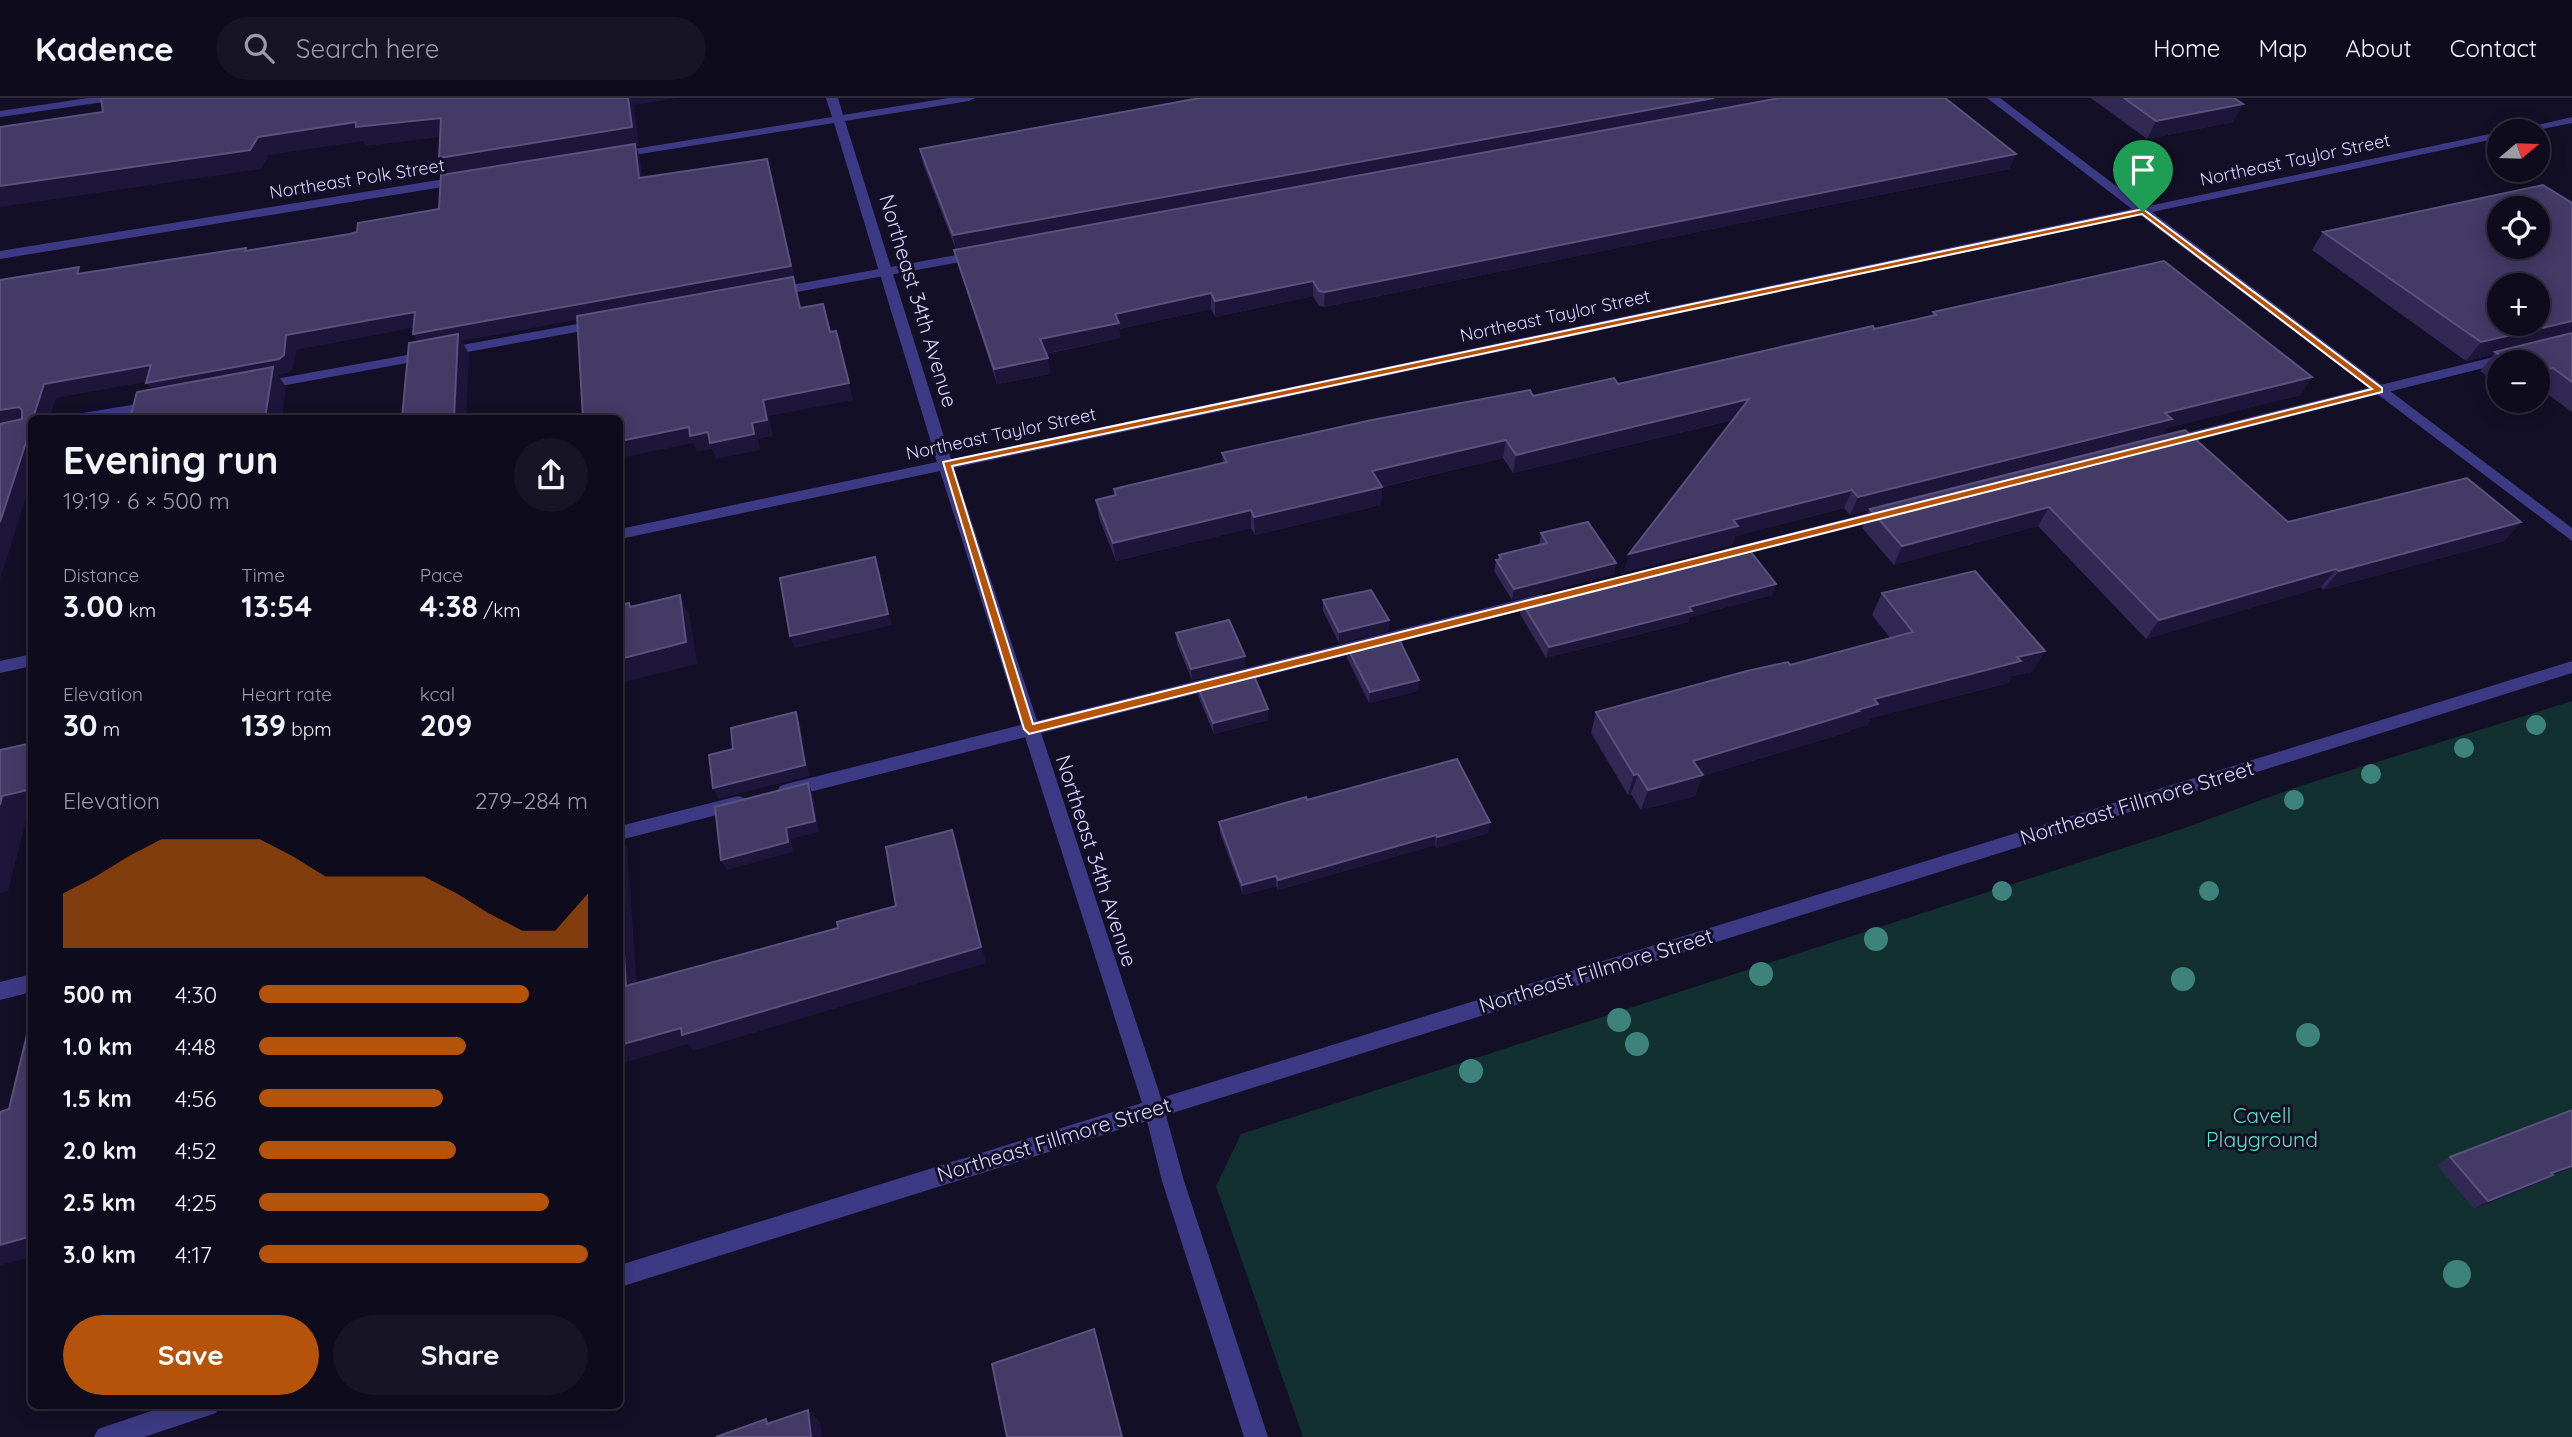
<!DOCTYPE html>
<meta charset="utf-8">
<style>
:root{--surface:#0e0b1c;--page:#171425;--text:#f1f3f6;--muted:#9b9ba3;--line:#2e2b3b;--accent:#b45309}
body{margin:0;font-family:Quicksand,sans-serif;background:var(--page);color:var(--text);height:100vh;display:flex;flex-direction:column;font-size:26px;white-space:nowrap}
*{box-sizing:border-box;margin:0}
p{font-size:23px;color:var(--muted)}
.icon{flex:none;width:38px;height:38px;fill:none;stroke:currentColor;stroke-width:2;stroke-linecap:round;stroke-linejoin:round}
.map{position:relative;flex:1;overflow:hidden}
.details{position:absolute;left:28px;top:317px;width:595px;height:994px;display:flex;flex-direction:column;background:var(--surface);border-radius:10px;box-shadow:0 4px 18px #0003,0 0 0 2px var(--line)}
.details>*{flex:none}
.needle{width:46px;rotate:71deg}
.buttons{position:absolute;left:2487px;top:21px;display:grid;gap:14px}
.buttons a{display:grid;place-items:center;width:63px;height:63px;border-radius:50%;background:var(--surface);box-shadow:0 4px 18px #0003,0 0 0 2px var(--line);font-size:35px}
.pin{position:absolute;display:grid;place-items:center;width:60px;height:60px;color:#fff;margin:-72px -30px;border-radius:50% 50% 50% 0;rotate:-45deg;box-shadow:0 0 7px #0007}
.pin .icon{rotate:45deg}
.round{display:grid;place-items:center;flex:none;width:74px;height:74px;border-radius:37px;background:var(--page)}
.head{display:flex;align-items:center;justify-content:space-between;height:119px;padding:0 35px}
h1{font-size:38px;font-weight:700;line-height:52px}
.figures{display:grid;grid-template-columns:repeat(3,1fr);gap:10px;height:119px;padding:7px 35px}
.figures div{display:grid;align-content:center}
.figures b{font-size:30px;font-weight:700}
.figures small{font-size:19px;font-weight:400}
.figures p{font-size:19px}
.chart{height:196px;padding:14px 35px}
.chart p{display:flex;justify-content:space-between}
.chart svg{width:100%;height:126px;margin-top:7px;fill:var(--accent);opacity:.7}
.button{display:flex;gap:14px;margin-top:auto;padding:14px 35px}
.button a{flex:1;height:80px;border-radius:42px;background:var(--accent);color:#fff;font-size:28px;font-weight:700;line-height:80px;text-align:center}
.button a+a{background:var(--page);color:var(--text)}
ul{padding:0 35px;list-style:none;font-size:23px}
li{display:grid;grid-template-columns:112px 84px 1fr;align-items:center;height:52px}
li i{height:18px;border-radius:9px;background:var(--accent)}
header{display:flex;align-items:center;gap:42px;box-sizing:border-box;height:98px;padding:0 35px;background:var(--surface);border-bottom:2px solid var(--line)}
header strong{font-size:33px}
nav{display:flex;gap:38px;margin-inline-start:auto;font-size:24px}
.search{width:490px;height:63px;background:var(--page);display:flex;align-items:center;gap:18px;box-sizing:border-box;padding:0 24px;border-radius:38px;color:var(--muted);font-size:26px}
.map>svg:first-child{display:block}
.green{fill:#12302f}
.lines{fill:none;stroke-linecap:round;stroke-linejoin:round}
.lane{fill:#3d3a85;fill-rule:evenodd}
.street{fill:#3d3a85;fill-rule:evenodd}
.tree{fill:#3d827b}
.wall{fill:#312854}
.shaded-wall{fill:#1d163a}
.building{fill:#433a66;stroke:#5a527e;stroke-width:2;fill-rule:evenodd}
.route{fill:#b45309;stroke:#fff;stroke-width:2;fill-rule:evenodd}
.labels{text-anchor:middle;stroke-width:6;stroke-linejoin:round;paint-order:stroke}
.far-street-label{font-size:18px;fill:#d9d4ff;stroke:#130f26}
.street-label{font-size:21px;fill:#d9d4ff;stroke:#130f26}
.park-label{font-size:21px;fill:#5fe0c0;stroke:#130f26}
</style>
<header>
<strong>Kadence</strong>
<div class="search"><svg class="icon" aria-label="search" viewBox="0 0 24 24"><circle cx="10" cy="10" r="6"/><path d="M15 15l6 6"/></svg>Search here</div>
<nav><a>Home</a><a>Map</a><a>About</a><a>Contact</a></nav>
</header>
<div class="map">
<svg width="2572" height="1339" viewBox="0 0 2572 1339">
<rect width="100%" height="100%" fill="#130f26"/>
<polygon class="green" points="2572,603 2572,1339 1303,1339 1216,1088 1241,1036 2179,732 2297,689"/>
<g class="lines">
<g class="lane">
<polygon points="88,0 117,0 111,3 0,19 0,13"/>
<polygon points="978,153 982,154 982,160 775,198 769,194 775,190"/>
<polygon points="599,222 606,226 604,229 259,292 252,288 259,284"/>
<polygon points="2510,255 2517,259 2515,262 2170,349 2163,344 2170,339"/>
<polygon points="155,303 162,307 160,310 106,320 76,320 83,315"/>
<polygon points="1889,410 1894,411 1897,415 1894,419 1726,461 1718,456 1726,451"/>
<polygon points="1542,496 1550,502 1548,506 786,700 780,698 777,693 780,688 786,686"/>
<polygon points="738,698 744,700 747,705 744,710 620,742 620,728"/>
<polygon points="32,876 32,894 0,902 0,884"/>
</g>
<g class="street">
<polygon points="826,0 838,0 843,17 948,0 975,0 969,3 845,23 951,361 2132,111 1987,0 2000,0 2144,109 2499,34 2499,40 2152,114 2572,430 2572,443 2140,117 954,370 1161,1000 2572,563 2572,575 1166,1017 1184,1083 1268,1339 1244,1339 1162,1083 1147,1023 620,1189 620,1167 1142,1005 940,373 620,441 620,431 937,364 834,25 615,60 609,57 615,54 832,19"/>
<polygon points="2572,19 2572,25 2533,33 2512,33"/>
<polygon points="463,78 467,79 467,85 0,161 0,153"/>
<polygon points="32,556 32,568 0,575 0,563"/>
<polygon points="169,1307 220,1307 216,1315 144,1339 94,1339 98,1331"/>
</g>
</g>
<g class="tree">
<circle cx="2536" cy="627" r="10"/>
<circle cx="2464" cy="650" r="10"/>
<circle cx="2371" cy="676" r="10"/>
<circle cx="2294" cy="702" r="10"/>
<circle cx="2002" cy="793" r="10"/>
<circle cx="2209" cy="793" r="10"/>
<circle cx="1876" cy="841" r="12"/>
<circle cx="1761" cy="876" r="12"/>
<circle cx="2183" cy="881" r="12"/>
<circle cx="1619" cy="922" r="12"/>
<circle cx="2308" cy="937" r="12"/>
<circle cx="1637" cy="946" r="12"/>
<circle cx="1471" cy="973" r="12"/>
<circle cx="2457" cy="1176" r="14"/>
</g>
<g class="wall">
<polygon points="2091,0 2234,0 2233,24 2147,41"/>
<polygon points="920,51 2016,56 2009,71 1324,209 1319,208 1313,198 1215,219 1211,211 1119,231 1120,240 1046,256 1050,276 997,286 958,167 954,152 956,152 923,66"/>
<polygon points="2572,105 2572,314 2538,289 2538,264 2499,264 2499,286 2480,273 2494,256 2466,263 2312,152 2323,134"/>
<polygon points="1933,214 2312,279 2300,297 2166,330 2162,338 2288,424 2521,424 2504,443 2323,492 2321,489 2146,541 2038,428 1894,467 1862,430 1869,412 1850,417 1844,410 1735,438 1732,447 1624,474 1733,322 1513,375 1503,360 1382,389 1381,407 1255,437 1251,430 1116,463 1099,420 1096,402 1114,397 1114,391 1223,365 1222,355 1533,298 1618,286 1874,231 1932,218"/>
<polygon points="1541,435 1616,465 1614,476 1512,502 1494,473 1496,462 1498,462 1499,457 1539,447"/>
<polygon points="1776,486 1772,497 1690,519 1688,524 1546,560 1520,516 1522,505"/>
<polygon points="1882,495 2032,574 2012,578 2008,585 1871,620 1867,627 1850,632 1848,634 1702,678 1695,698 1641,712 1631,696 1628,697 1591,635 1596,614 1790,567 1890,540 1872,517"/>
<polygon points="1323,502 1389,522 1388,533 1339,545 1323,513"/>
<polygon points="1176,535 1245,558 1245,569 1192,582 1177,546"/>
<polygon points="1347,549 1419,582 1418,593 1369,605 1347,560"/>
<polygon points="1197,587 1268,622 1214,636 1198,598"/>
<polygon points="1307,702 1490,724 1488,735 1436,750 1435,747 1278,792 1276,788 1243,797 1220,735 1219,724"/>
<polygon points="2450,1059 2551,1078 2538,1085 2474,1111 2437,1067"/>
</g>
<g class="shaded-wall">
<polygon points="628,0 677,0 634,7 639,47 636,48 640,59 644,94 448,78 439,60"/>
<polygon points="1714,0 1792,0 956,153 953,137"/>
<polygon points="2243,6 2233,24 2147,41 2156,23"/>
<polygon points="441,20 450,38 366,48 363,43 269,57 261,71 0,109 0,88 258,39 356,24"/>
<polygon points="2016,56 2009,71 1324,209 1325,194"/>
<polygon points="767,61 771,75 795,182 794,182 805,226 794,182 462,243 469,256 466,320 454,320 421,250 413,236"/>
<polygon points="1313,183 1313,198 1215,219 1215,203"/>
<polygon points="1211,195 1211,211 1119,231 1120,240 1043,256 1040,241 1115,216"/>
<polygon points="415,214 423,228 296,252 293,271 288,275 278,277 286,289 282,320 265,320 157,299 146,285 286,237"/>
<polygon points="2572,223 2572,237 2495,254 2494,256 2466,263 2481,244"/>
<polygon points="836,233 853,302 769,318 773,338 758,341 760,352 716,361 712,351 697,354 693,345 620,360 620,343 689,329 752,325 763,302"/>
<polygon points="1048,260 1050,276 997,286 994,271"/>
<polygon points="151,267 161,281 56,300 50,320 33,320 44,286"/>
<polygon points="2553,270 2538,288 2538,274"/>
<polygon points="2312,279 2300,297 2166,330 2161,339 1870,411 1869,412 1850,417 1858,399 2165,315"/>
<polygon points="1749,301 1744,319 1513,375 1516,357"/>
<polygon points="19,309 32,323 0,328 0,312"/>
<polygon points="32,326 32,380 0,481 0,424"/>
<polygon points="1506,342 1503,360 1371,391 1372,373"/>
<polygon points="1382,389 1381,407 1255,437 1254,419"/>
<polygon points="1852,392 1844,410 1735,438 1732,447 1624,474 1629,456 1733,422"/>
<polygon points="2049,409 2038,428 1894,467 1902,448"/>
<polygon points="1251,412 1251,430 1116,463 1113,445"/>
<polygon points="2521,424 2504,443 2323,492 2339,473"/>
<polygon points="875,459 892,527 795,550 790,538"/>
<polygon points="1616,465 1614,476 1512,502 1514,491"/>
<polygon points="2336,471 2321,489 2146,541 2159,522"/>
<polygon points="1776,486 1772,497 1690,519 1688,524 1546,560 1549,549 1689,509"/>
<polygon points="680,497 690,519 697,566 620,585 620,561"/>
<polygon points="1389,522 1388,533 1339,545 1339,534"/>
<polygon points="2045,553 2032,574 2012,578 2008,585 1871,620 1867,627 1850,632 1848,634 1702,678 1695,698 1641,712 1648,692 1693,663 1857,612 1874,601 2017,559"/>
<polygon points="1245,558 1245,569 1192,582 1191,571"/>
<polygon points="1419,582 1418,593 1369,605 1370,594"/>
<polygon points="1268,611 1268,622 1214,636 1213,625"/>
<polygon points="796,614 800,625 809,678 718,701 713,690"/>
<polygon points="1638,676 1631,696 1628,697 1634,677"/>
<polygon points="808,685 813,696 819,734 791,741 793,754 727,772 721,762 786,730"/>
<polygon points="32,691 32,718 27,719 8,793 0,795 0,707 2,698"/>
<polygon points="1490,724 1488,735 1436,750 1437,739"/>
<polygon points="952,732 958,749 986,865 693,953 688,946 620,966 620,947 981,849"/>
<polygon points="1436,737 1435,747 1278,792 1278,782"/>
<polygon points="620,739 627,750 638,903 626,888 620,790"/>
<polygon points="1276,778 1276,788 1243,797 1242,787"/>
<polygon points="2572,1068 2572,1070 2551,1078 2538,1085 2474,1111 2488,1103"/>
<polygon points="32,1138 32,1159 0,1167 0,1147"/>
<polygon points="808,1312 820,1324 822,1339 811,1339"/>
</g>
<g class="building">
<polygon points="101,0 628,0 632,29 439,60 441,20 356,29 356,24 258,39 250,52 0,88 0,29 103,14"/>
<polygon points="1200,0 1714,0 953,137 920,51"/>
<polygon points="1780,0 1945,0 2016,56 1325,194 1319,193 1313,183 1215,203 1211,195 1115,216 1119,225 1040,241 1048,260 994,271 954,152"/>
<polygon points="2124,0 2234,0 2243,6 2156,23"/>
<polygon points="635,46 639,80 767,61 791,168 413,236 415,214 286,237 284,257 279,261 146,285 151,267 44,286 33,320 32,320 32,326 0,424 0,326 22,321 22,312 19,309 0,312 0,182 79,169 77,176 246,150 245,153 350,136 357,134 358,125 439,111 441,77"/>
<path d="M 2543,87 L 2572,105 L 2572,223 L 2481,244 L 2323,134 ZM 2499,110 L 2538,110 L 2538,149 L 2499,149 ZM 2499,187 L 2538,187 L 2538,226 L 2499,226 Z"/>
<polygon points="2164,163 2312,279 2165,315 2172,321 1858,399 1852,392 1733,422 1738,428 1629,456 1749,301 1516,357 1506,342 1372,373 1382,389 1254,419 1251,412 1113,445 1096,402 1116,397 1114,391 1227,364 1222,355 1372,322 1530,292 1533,298 1614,280 1618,286 1873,228 1874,231 1936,217 1933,214 1947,211"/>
<polygon points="793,179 800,210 823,206 830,234 836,233 849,285 763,302 767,322 752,325 754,336 710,345 708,334 690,338 689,329 620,343 620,320 583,320 577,218"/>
<polygon points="2572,235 2572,284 2553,270 2538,274 2538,264 2509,264 2495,254"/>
<polygon points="458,236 454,320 402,320 409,245"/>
<polygon points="273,269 265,320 130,320 137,294"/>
<polygon points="2185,332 2288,424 2467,380 2521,424 2339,473 2336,471 2159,522 2049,409 1902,448 1870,411"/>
<polygon points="1588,424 1616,465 1514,491 1496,462 1501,461 1499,457 1547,445 1541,435"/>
<polygon points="1747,449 1776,486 1689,509 1692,513 1549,549 1522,505"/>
<polygon points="875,459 888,516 790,538 780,480"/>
<polygon points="1975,473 2045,553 2017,559 2021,563 1874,601 1878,606 1857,612 1859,613 1693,663 1703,677 1648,692 1638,676 1634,677 1596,614 1747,573 1788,564 1790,567 1913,534 1882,495"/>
<polygon points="1371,492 1389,522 1339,534 1323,502"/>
<polygon points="680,497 686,544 620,561 620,507 629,505 630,509"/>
<polygon points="1229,522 1245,558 1191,571 1176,535"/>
<polygon points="1397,537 1419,582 1370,594 1347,549"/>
<polygon points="1252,573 1268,611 1213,625 1197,587"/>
<polygon points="796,614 805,667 713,690 709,657 733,651 731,630"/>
<polygon points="32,645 32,691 2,698 0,707 0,652"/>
<polygon points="1457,661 1490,724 1437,739 1436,737 1278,782 1276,778 1242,787 1219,724 1306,699 1307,702"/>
<polygon points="808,685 815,723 786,730 788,744 721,762 715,709"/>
<polygon points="952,732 981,849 682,937 681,930 620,947 620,790 626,888 838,830 837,824 896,808 886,749"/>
<polygon points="32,916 32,1138 0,1147 0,1014 9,1011"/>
<polygon points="2572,1012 2572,1068 2551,1075 2553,1077 2488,1103 2450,1059"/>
<polygon points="1094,1231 1122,1339 1007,1339 992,1266"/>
<polygon points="808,1312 811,1339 716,1339 766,1321 767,1326"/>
</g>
<path class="route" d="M 2143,111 L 2382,290 L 2382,294 L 1029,636 L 1024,631 L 943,364 ZM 2142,116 L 2372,291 L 1033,626 L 952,368 Z"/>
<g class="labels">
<g class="far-street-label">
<text transform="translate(2295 62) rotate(-12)" y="6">Northeast Taylor Street</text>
<text transform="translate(357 81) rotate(-9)" y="6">Northeast Polk Street</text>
<text transform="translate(1555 218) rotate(-12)" y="6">Northeast Taylor Street</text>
<text transform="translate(1001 336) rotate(-12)" y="6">Northeast Taylor Street</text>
</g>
<g class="street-label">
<text transform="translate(918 203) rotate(73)" y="7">Northeast 34th Avenue</text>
<text transform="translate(2137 705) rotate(-17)" y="7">Northeast Fillmore Street</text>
<text transform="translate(1096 763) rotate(72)" y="7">Northeast 34th Avenue</text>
<text transform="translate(1596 873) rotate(-17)" y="7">Northeast Fillmore Street</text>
<text transform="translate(1054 1042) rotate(-17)" y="7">Northeast Fillmore Street</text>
</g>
<g class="park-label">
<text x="2262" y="1025">Cavell<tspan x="2262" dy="24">Playground</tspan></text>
</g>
</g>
</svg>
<div class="buttons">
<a><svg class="needle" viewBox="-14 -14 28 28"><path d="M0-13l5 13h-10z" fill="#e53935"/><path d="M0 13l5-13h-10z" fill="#9b9ba3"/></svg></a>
<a><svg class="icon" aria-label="locate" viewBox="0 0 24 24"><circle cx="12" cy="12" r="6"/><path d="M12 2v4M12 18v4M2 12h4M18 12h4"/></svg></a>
<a>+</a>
<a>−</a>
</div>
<div class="pin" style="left:2143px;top:114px;background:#1e9e55"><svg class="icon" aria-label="arrive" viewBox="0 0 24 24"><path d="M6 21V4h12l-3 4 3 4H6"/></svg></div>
<section class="details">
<div class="head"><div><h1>Evening run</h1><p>19:19 · 6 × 500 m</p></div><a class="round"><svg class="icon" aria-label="share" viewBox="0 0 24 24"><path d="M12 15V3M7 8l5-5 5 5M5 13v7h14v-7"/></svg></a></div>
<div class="figures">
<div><p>Distance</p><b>3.00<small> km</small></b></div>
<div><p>Time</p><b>13:54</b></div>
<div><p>Pace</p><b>4:38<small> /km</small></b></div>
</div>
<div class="figures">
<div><p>Elevation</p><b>30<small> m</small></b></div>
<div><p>Heart rate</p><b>139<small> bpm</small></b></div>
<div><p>kcal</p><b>209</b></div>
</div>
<div class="chart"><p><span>Elevation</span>279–284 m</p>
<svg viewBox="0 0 160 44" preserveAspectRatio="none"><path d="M0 44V25L10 19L20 12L30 6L40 6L50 6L60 6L70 12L80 19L90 19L100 19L110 19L120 25L130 32L140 38L150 38L160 25V44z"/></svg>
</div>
<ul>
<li><b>500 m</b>4:30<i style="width:82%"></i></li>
<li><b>1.0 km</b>4:48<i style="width:63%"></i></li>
<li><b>1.5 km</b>4:56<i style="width:56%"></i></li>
<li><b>2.0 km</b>4:52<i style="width:60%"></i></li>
<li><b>2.5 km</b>4:25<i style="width:88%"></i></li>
<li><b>3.0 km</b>4:17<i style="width:100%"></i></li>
</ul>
<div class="button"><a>Save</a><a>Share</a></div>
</section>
</div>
